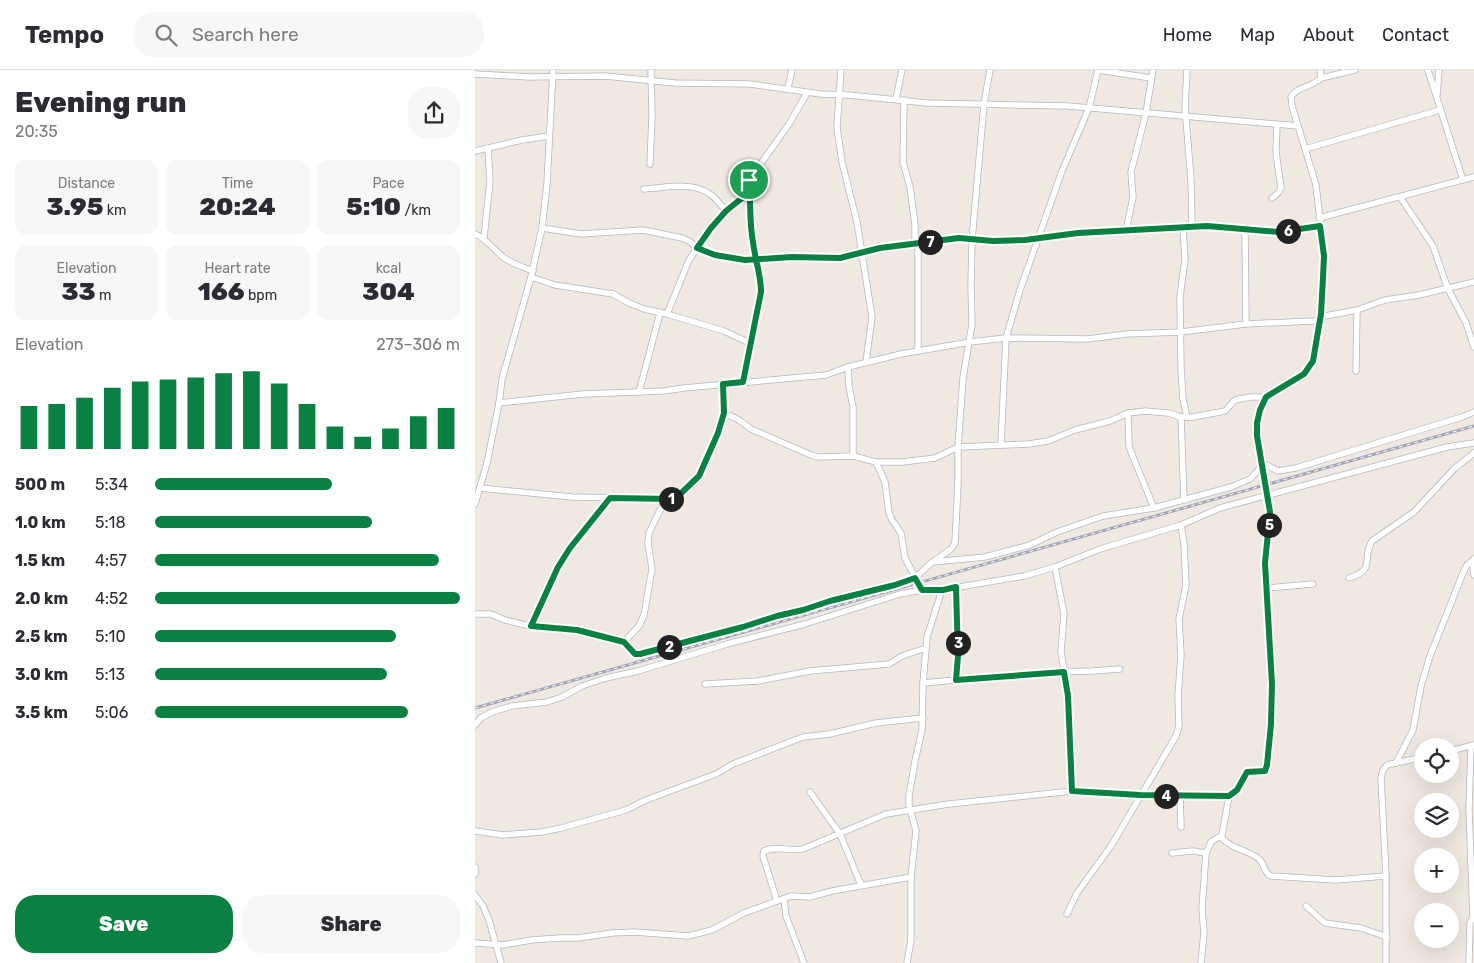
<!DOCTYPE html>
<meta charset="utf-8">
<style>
:root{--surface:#fff;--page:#f7f7f7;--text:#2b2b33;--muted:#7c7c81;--line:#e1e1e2;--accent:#0b8043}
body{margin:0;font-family:Rubik,sans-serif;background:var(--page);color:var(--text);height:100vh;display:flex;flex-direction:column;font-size:19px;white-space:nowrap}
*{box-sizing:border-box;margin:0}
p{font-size:16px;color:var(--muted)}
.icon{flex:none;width:28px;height:28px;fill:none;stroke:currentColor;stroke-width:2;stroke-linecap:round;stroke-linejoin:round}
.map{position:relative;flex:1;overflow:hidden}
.side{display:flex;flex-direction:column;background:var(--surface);width:475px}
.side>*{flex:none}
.tools{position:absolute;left:939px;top:668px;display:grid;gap:10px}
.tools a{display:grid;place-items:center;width:45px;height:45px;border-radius:50%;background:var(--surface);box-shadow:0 5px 20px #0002;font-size:25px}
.pin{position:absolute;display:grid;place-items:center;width:42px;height:42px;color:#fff;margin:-21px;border:2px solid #fff;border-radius:50%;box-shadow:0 1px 5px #0007}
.km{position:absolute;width:25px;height:25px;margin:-12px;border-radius:50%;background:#222;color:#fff;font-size:14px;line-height:25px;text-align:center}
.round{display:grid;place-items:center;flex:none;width:52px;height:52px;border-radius:20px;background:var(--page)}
.summary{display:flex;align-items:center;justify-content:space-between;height:85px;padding:0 15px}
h1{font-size:28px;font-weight:800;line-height:38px}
.figures{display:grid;grid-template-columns:repeat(3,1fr);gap:8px;height:85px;padding:5px 15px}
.figures div{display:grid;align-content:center;border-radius:12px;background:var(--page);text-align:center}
.figures b{font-size:25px;font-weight:800}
.figures small{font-size:14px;font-weight:400}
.figures p{font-size:14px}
.chart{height:140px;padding:10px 15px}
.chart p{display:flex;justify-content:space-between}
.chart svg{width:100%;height:90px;margin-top:5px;stroke:var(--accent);stroke-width:6}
.primary-button{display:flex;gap:10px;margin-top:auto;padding:10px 15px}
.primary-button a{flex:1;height:58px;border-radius:20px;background:var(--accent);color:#fff;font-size:20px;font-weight:800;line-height:58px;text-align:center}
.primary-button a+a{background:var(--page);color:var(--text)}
ul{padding:0 15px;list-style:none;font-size:16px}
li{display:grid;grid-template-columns:80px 60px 1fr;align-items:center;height:38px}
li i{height:12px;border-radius:6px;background:var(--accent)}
header{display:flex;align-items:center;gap:30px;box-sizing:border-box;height:70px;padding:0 25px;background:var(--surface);border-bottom:1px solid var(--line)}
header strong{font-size:24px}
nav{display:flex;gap:28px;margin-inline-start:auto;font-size:18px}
.search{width:350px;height:45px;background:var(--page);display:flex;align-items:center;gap:12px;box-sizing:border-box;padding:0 18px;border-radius:20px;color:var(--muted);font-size:19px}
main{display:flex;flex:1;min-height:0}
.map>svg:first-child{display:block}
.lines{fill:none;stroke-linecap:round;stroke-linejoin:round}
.minor-casing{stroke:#b4b7c1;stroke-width:7}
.minor{stroke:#fff;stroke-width:5.5}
.rail-casing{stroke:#a3a6b8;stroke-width:3}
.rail{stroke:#fff;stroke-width:1;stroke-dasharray:4;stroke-linecap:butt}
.route-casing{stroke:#fff;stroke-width:10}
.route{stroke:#0b8043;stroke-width:6}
</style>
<header>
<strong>Tempo</strong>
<div class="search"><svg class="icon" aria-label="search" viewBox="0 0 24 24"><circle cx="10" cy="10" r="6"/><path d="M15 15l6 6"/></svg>Search here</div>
<nav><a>Home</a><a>Map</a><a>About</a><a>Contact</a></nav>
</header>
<main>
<section class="side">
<div class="summary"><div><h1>Evening run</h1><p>20:35</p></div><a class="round"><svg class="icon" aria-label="share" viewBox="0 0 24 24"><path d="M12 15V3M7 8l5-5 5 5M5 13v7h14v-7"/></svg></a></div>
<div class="figures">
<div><p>Distance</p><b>3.95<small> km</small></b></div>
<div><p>Time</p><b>20:24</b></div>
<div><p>Pace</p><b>5:10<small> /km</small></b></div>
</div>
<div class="figures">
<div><p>Elevation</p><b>33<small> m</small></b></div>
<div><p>Heart rate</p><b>166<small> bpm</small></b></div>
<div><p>kcal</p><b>304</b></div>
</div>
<div class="chart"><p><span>Elevation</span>273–306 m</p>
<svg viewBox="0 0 160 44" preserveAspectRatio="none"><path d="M5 44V23M15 44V22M25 44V19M35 44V14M45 44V11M55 44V10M65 44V9M75 44V7M85 44V6M95 44V12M105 44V22M115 44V33M125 44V38M135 44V34M145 44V28M155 44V24"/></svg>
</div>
<ul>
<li><b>500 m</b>5:34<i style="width:58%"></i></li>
<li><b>1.0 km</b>5:18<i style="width:71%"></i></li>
<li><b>1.5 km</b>4:57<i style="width:93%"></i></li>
<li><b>2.0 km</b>4:52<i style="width:100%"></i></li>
<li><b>2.5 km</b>5:10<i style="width:79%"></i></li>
<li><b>3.0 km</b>5:13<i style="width:76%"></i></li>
<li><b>3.5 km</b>5:06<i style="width:83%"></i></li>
</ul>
<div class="primary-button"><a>Save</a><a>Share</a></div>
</section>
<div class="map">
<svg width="999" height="893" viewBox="0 0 999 893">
<rect width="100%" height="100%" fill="#efe9e1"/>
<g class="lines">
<defs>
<g id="minor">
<polyline points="366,0 362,57 367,92 382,152 397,247 391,292"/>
<polyline points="623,0 676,8"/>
<polyline points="712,0 710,37 716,110 717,156"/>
<polyline points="953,0 988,110"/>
<polyline points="0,4 54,7 130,6 200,13 275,14 346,24 373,25 452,33 593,36 823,56"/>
<polyline points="846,8 880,0"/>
<polyline points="313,18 317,0"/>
<polyline points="962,25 964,0"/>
<polyline points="421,29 427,0"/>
<polyline points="429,30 428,92 435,117 440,155 440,175"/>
<polyline points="830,79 965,40"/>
<polyline points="0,81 47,70 74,66"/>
<polyline points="175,94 177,46 176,0"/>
<path d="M 169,119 C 190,118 216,111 235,124 C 241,128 246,135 251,141"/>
<polyline points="925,127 958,176 973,219 991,253 999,277"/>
<polyline points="797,128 803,123 806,118 801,82 802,55"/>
<polyline points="844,148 999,107"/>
<polyline points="67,158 106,164 168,160 207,168 214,171 222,178 230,182 270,191 317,187 365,188 405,178 484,168 518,171 550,170 603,163 732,156 804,162 845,156"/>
<polyline points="708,158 710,189 705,227 706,298 708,329 712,347"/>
<polyline points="770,159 771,254"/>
<polyline points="651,161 658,127 656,102 671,43 678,0"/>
<path d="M 0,164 C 12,169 18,179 28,187 C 37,194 48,197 58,201"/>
<polyline points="9,168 15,111 13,78"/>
<polyline points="443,174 443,281"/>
<polyline points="56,207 80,215 138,224 154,233 169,239 192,244 249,261 275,273"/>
<polyline points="192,244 214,190 236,158 251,141 267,128 277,106 314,54 332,23"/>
<polyline points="845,247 882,240 910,230 944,225 999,212"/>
<polyline points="373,297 374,316 378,337 378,386"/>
<polyline points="881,301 882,240"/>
<polyline points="268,312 286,222 275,154 275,112"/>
<polyline points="164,322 185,243"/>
<polyline points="24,333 108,324 188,321 209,318 351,305 373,297 426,284 495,272 531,268 613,269 651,264 706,262 771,254 839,251 844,249"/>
<polyline points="249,343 264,350 276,359 336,385 343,387 378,386 401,392 428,392 460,388 483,377 554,374 573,371 600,360 635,351 653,343 670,341 693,343 706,347 718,347 750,341 760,330 775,327 791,327"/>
<polyline points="653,343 654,376 658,387 679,438"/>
<polyline points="706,347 709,430"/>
<polyline points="526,374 531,268 545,220 587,101 614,38 623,0"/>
<polyline points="401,392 410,412 414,443 417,450 426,463 430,488 447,520"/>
<polyline points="786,392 803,401 821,398 987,347 999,342"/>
<polyline points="5,418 97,427 200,429"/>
<polyline points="0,434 12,393 24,333 27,309 56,207 67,158 72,114 78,0"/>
<polyline points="997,491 999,505"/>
<polyline points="458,492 510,487 555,475 582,462 628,446 679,438 756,417 775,409 787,396"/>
<polyline points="580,497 589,544 586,581 593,626 597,721"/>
<path d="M 874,508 C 902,499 886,489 897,471 L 939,442 L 979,399 L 999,383"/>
<polyline points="481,517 483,586 481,610"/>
<polyline points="791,518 838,514"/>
<polyline points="0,544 16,544 30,550 59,557 102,561 149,572 164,556 169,545 177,499 173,473 174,463 186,438 209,421 224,406 248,350 248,314"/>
<polyline points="56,556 74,516 95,478 135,428"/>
<polyline points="149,572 160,584 171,583 268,557 302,546 328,540 355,531 420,515 440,508 456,493 476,479 480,473 483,413 483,377 488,308 497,254 496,217 497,170 509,34 515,0"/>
<polyline points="448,613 513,607 562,605 574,602 617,601 645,599"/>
<polyline points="230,614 283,611 335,601 414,594 427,586 451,578"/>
<polyline points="0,655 6,648 17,642 37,636 72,632 87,627 107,616 131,608 163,601 252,574 330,554 425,524 447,520 467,520 549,506 580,497 625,479 706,455 745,438 972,377 999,373"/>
<polyline points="975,681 999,675"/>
<polyline points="921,693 938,660 946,616 955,586 988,503 992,495 999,489"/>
<polyline points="335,722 365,764 386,815"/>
<polyline points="705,726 706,757"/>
<polyline points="0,761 28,765 67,762 86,758 151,740 171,730 241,704 258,694 328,667 355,664 401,653 448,648"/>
<path d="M 746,767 C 758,781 774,779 785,790 C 790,795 788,802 796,806 L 860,810 L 911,806"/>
<polyline points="697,783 718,781 731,783"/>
<polyline points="0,797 0,804"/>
<polyline points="0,825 8,836 14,850 26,893"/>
<polyline points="309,829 311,846 329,893"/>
<path d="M 302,831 L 288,786 L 289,781 C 300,775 314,782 328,779 L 411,744 L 474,734 L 597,721 L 665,725 L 754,726 L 762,720 L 772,702 L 788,701 L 791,699 L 796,654 L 797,614 L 789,493 L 795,442 L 781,366 L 782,353 L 785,340 L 791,327 L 829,304 L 834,298 L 839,287 L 846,244 L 849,186 L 841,115 L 817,36 L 816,27 C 821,17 838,17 846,8 L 845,0"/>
<polyline points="831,836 850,853 886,858 912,867"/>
<polyline points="592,844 602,823 636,776 701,666 704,656 703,626 706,585 704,549 711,515 709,474 706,455"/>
<polyline points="0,873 27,875 57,870 84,868 103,868 137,863 159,862 213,866 237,860 269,843 316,826 335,827 357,821 436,807"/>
<polyline points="432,893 436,870 436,807 441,761 434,735 434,726 440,691 447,660 448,613 452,567 467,520"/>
<polyline points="726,893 729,863 727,838 731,783 736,772 747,765 754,726"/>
<polyline points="911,893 911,806 906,708 908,700 912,695 948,687"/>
<polyline points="994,893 995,853 998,847 994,739 996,676"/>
</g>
</defs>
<use href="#minor" class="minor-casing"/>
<use href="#minor" class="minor"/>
<defs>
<polyline id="rail" points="0,638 999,356"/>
</defs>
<use href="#rail" class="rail-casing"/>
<use href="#rail" class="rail"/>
</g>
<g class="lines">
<defs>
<path id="route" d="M 274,110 C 276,131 274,152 278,172 C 280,189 286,205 286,222 L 268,312 L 248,314 L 249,343 L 243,363 L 224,406 L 200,429 L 135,428 L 95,478 L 83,497 L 56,556 L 102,560 L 149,572 L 160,584 L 165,584 L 268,557 L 302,546 L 328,540 L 355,531 L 420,515 L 440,508 L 447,520 L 468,520 L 481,517 L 483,586 L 481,610 L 589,602 L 593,626 L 597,721 L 665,725 L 754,726 L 762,720 L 772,702 L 790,701 L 792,695 L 796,654 L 797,614 L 790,493 L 795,442 L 782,366 L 782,353 L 785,340 L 791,327 L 829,304 L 838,291 L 846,244 L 848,208 L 849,186 L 845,156 L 804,162 L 732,156 L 603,163 L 550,170 L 518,171 L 484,168 L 405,178 L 365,188 L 317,187 L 270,190 L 240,185 L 222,178 L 236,158 L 251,141 L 267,128 L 274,110"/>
</defs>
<use href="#route" class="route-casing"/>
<use href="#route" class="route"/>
</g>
</svg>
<div class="tools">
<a><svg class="icon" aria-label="locate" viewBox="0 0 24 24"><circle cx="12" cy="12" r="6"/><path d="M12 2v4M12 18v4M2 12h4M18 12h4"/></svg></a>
<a><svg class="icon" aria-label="layers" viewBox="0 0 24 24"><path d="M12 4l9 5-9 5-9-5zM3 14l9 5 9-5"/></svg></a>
<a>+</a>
<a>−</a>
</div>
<div class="pin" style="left:274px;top:110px;background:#1e9e55"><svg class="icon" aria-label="arrive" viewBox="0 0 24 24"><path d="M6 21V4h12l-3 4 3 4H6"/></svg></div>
<b class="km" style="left:196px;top:429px">1</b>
<b class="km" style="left:194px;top:577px">2</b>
<b class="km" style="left:483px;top:573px">3</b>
<b class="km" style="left:691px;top:726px">4</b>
<b class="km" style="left:794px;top:455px">5</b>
<b class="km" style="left:813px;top:161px">6</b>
<b class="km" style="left:455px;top:172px">7</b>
</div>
</main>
